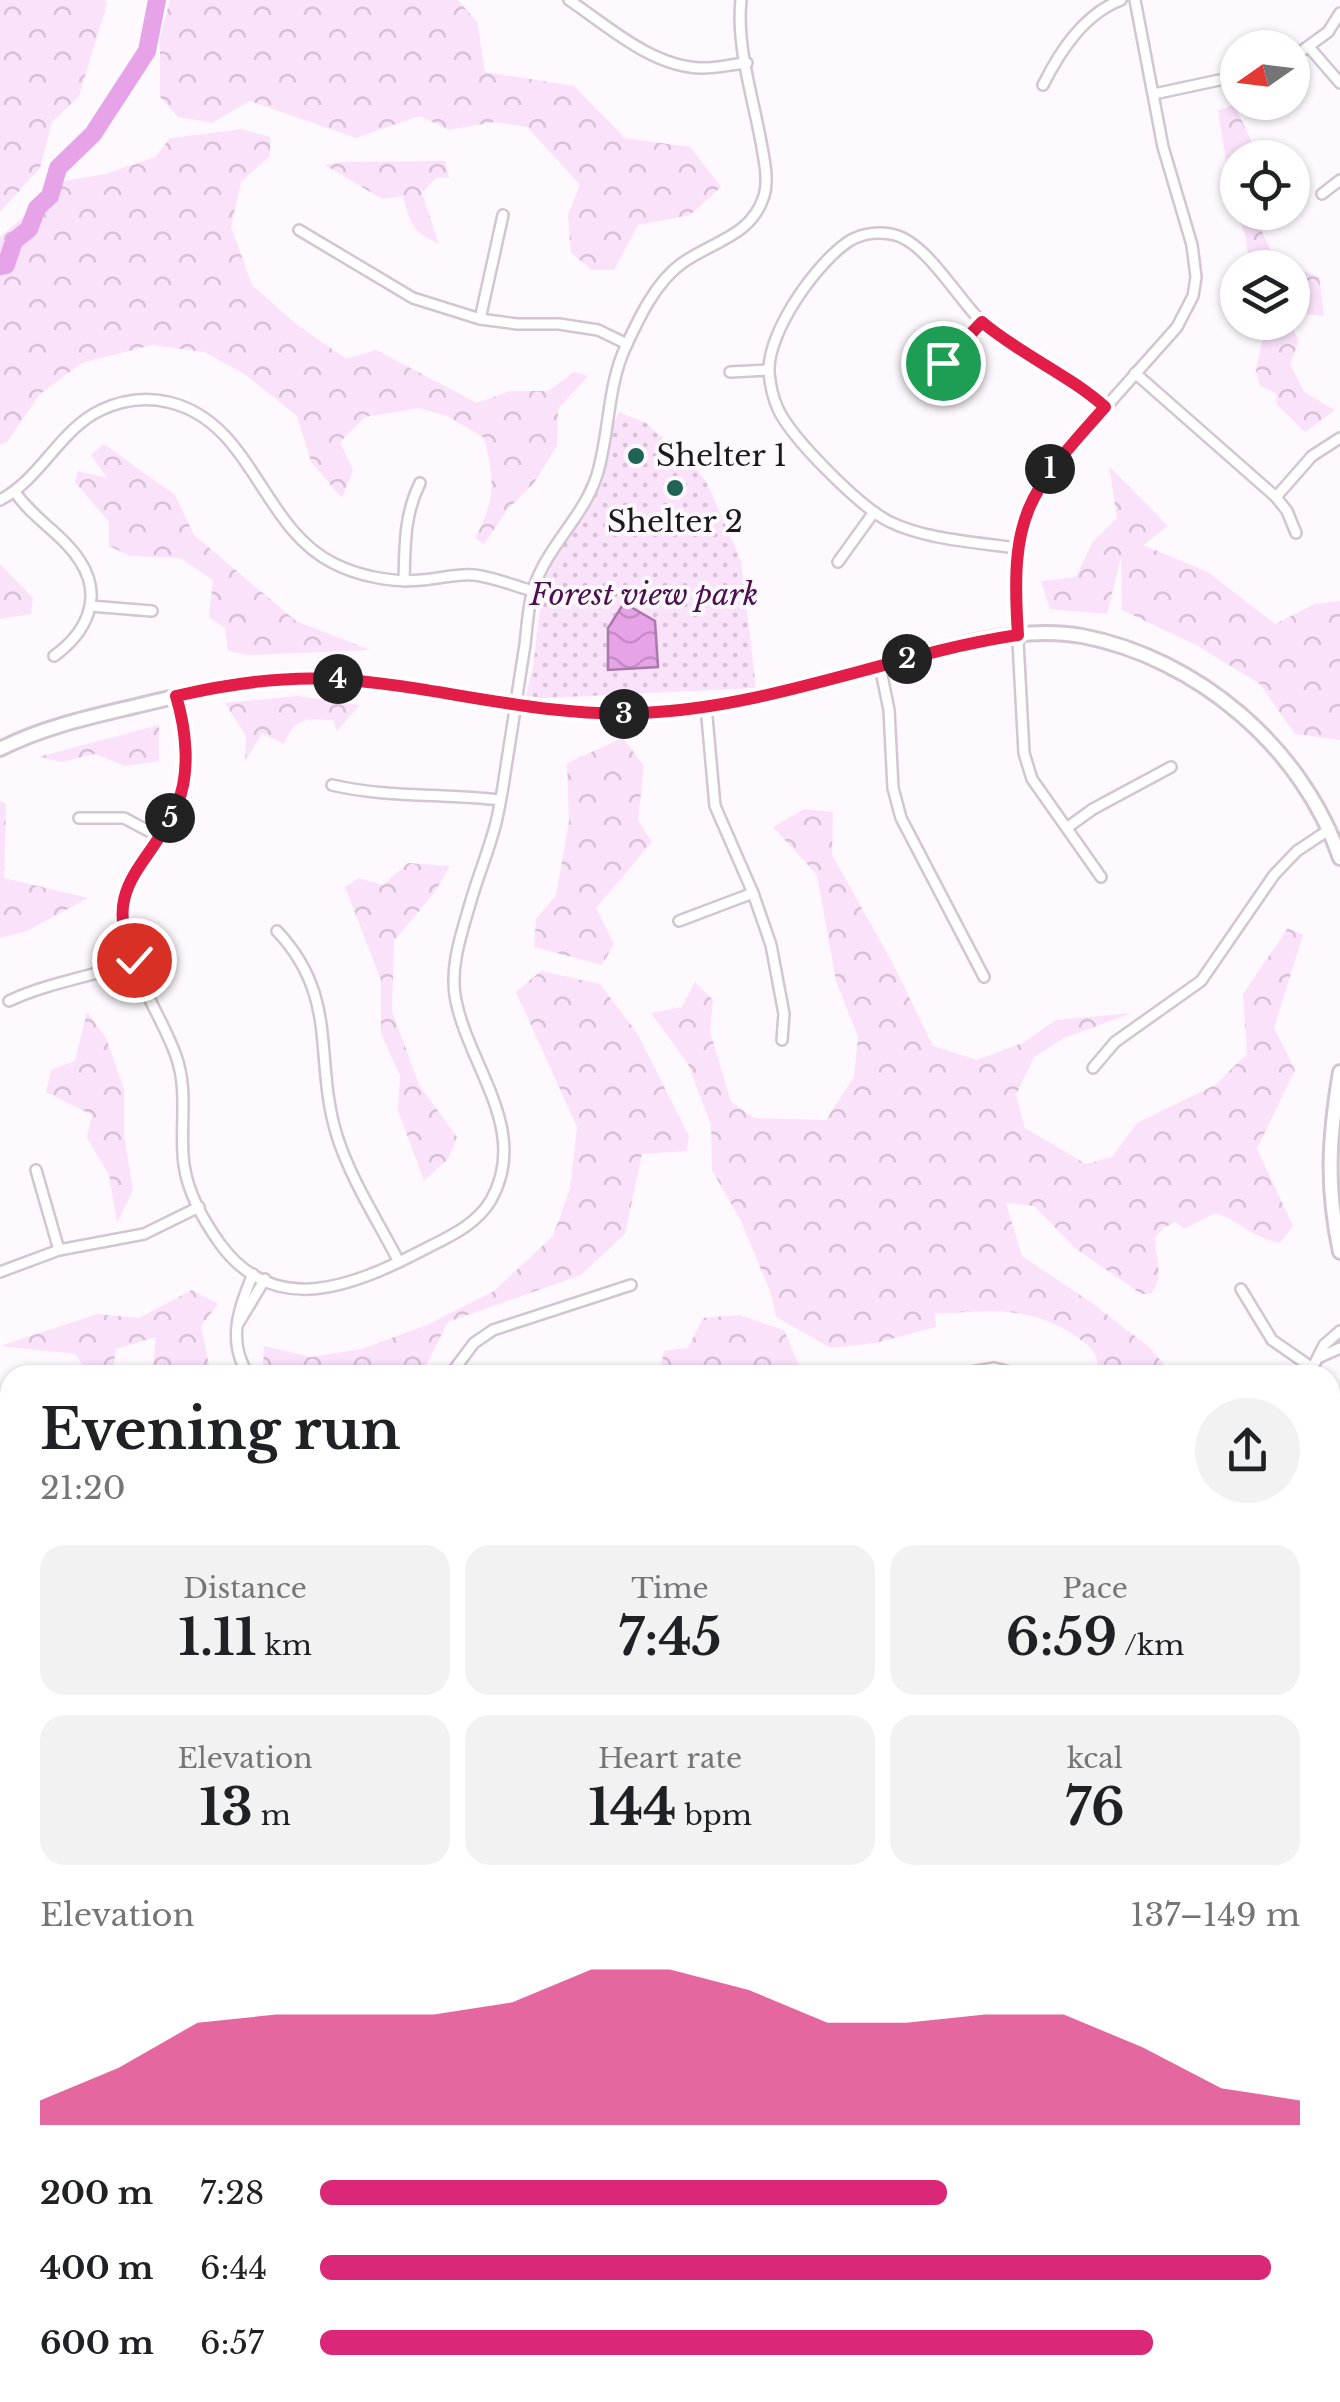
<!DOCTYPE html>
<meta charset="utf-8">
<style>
:root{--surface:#fff;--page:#f2f2f2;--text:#202124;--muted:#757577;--accent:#db2777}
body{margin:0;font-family:"Libre Baskerville",serif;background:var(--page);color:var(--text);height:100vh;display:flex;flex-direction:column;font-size:38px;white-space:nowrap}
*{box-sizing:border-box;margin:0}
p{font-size:32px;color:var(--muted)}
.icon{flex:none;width:55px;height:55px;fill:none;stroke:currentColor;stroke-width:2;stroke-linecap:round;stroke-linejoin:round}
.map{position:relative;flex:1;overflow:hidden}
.side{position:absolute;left:0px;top:1365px;width:1340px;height:1038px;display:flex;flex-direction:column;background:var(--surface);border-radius:30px 30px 0 0;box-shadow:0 2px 8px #0004}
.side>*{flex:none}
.needle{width:65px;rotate:256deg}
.tools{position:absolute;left:1220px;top:30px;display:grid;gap:20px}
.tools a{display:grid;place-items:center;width:90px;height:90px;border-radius:50%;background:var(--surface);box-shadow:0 2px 8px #0004;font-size:50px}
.pin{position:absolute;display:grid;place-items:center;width:85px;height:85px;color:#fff;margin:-42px;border:5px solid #fff;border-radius:50%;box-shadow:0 2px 10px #0007}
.km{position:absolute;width:50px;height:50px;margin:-25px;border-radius:50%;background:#222;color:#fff;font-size:28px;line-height:50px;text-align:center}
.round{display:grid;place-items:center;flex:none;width:105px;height:105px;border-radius:52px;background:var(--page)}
.overview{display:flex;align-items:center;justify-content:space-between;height:170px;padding:0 40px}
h1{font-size:55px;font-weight:700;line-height:75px}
.stats{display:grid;grid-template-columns:repeat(3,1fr);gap:15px;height:170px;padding:10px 40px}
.stats div{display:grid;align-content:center;border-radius:25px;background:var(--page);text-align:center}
.stats b{font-size:50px;font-weight:700}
.stats small{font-size:28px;font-weight:400}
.stats p{font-size:28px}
.chart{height:280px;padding:20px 40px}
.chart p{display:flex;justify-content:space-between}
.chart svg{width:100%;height:180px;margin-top:10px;fill:var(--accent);opacity:.7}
ul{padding:0 40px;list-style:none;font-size:32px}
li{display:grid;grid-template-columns:160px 120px 1fr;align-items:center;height:75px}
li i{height:25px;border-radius:12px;background:var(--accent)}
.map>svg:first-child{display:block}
.forest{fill:url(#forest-crowns)}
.park{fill:url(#park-dots)}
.water{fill:url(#water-waves);stroke:#a979aa;stroke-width:2.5}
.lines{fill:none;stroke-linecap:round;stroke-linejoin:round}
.river{stroke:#e6a3e7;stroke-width:18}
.street-casing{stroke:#d1c6d1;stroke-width:14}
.secondary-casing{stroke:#d1c6d1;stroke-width:18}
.street{stroke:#fff;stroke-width:9}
.secondary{stroke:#fff;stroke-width:12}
.route-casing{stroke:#fff;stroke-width:20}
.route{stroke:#e11d48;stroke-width:12}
.poi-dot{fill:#206455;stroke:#fef9fe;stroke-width:4}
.labels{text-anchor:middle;stroke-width:8;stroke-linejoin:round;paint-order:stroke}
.poi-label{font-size:30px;fill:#1c181c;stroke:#fef9fe;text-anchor:start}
.park-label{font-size:30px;font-style:italic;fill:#4b104e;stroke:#fef9fe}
</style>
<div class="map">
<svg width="1340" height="2402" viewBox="0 0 1340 2402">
<defs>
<pattern id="forest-crowns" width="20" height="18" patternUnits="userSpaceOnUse" patternTransform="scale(2.5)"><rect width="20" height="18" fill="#fae2fa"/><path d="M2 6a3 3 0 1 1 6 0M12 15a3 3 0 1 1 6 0" fill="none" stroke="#d6c1d6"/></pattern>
<pattern id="park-dots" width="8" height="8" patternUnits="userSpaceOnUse" patternTransform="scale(2.5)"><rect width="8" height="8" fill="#fae2fa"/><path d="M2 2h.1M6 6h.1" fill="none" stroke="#d6c1d6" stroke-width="1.8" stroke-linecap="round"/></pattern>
<pattern id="water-waves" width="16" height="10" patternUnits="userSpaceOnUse" patternTransform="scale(2.5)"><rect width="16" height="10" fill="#e6a3e7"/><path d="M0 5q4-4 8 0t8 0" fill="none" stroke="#c58cc6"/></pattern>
</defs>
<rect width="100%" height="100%" fill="#fef9fe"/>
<g class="forest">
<polygon points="0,0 105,0 107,4 79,96 52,122 40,168 0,212"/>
<polygon points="170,0 458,0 477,22 485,72 574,86 625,138 690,147 721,187 690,215 638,225 614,270 592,270 571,253 568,215 580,185 527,127 495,122 449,130 420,116 356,138 250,101 212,123 178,117 160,97 160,38"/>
<polygon points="1234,105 1251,140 1251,157 1238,158 1238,212 1258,213 1261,230 1275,259 1319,277 1324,316 1293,313 1292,268 1250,267 1245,234 1232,199 1218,110"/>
<path d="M 242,129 L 270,137 L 270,156 L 241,182 L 231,227 L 252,285 L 296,324 L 346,359 L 376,350 L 477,403 L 510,391 L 548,391 L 574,372 L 588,376 L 558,409 L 557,446 L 534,483 L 508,509 L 484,544 L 475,538 C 496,500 495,479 484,438 L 447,416 L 419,408 L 365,417 L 340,442 L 353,470 L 342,498 L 311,462 L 297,416 L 246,375 L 204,352 L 152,345 L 82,363 L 40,394 L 7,442 L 0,445 L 0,237 L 64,181 L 106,174 L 155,157 L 170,138 Z"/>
<path d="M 445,161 L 449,178 L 437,177 L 422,193 L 439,244 C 412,232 410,223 403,196 L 382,199 L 325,165 L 340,162 Z"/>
<polygon points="1266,323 1290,323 1299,341 1290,364 1304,392 1335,410 1305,432 1277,405 1276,393 1260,386 1256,370"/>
<polygon points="104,444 175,495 194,535 296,621 370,650 248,655 228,651 225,628 209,617 213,580 180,558 130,556 109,546 109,522 75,482 78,471 107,478 91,455"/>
<polygon points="1109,466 1168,526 1143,545 1208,572 1275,624 1315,604 1340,601 1340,740 1295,734 1260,684 1198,646 1122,610 1121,557 1107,614 1050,609 1041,581 1076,577 1092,543 1117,518"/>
<polygon points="0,564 33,598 31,614 0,619"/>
<path d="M 297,696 L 360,705 L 337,731 L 333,720 C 305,719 296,716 284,744 L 262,733 L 245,762 L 246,736 L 225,703 Z"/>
<polygon points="159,725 159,761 125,766 95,754 62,762 38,757"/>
<polygon points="623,738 644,766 638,820 652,842 596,908 614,944 602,965 534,947 536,919 556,895 569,821 567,763"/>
<polygon points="0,801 6,804 4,878 88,898 27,931 0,938"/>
<path d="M 804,809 L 833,812 L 832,855 L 891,960 L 933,1046 L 977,1060 L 1023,1043 L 1056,1020 L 1132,1013 L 1064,1038 L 1034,1057 L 1016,1095 L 1025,1128 L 1086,1164 L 1112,1157 L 1137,1123 L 1215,1085 L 1247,1054 L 1243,994 L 1288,928 L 1303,935 L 1274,1028 L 1295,1070 L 1257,1149 L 1293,1226 L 1280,1243 C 1248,1236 1241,1221 1215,1213 L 1184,1229 L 1175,1222 L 1163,1228 L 1155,1238 C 1155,1258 1166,1278 1150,1294 L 1141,1294 L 1075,1248 L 1034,1206 L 1006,1203 L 1022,1256 L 1092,1303 L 1149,1347 L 1173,1375 L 1098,1375 C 1100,1352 1089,1345 1071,1333 C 1026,1305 986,1311 935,1314 L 936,1327 L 876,1343 L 831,1348 L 776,1317 L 771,1294 L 741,1221 L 712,1170 L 711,1125 L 688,1064 L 651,1013 L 682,1007 L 695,982 L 713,1000 L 710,1031 L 731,1102 L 755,1118 L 826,1120 L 854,1077 L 858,1037 L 836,981 L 817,875 L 773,827 Z"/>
<polygon points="408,863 450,866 435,892 394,941 392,1011 419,1085 457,1137 448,1159 424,1181 398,1110 400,1076 381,1033 381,980 345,887 359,878 383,885"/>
<polygon points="541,971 600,984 637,1033 689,1136 687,1151 642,1154 625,1234 581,1275 448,1322 421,1375 280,1375 263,1365 264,1346 311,1357 362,1349 427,1325 494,1291 553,1236 570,1189 577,1127 516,992"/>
<polygon points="87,1012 106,1038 124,1089 124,1135 133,1190 117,1223 109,1175 87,1138 92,1115 46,1092 51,1070 75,1061"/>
<polygon points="192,1290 218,1304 201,1326 211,1375 152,1375 156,1337 116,1349 112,1375 90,1375 75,1354 0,1346 97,1314 139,1318"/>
<polygon points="739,1315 784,1330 803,1375 659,1375 664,1351 688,1348 703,1318"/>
<polygon points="10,1824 10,2022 0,2025 0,1843"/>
<polygon points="1334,1972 1340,1973 1340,2402 165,2402 171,2392 1330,2392 1330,1974"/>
</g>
<g class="park">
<polygon points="619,412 646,423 696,468 707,483 741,561 756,688 525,699 533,668 544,575"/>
<polygon points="1340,1616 1340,1764 1330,1767 1330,1618"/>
<polygon points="10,1939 10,2392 1330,2392 1330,2218 1340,2215 1340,2402 0,2402 0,1941"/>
</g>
<polygon class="water" points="624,603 655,621 658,667 608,670 608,628"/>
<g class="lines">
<g class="river">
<polyline points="0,266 6,265 14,241 29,229 37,208 50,196 58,168 93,134 147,51 157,0"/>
<polyline points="0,2165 10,2201"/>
<polyline points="54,2392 57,2402"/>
</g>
<defs>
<g id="street">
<path d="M 569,0 C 608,26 651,66 700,68 C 715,69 732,64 747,63"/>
<polyline points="1309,47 1340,83"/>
<polyline points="1292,58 1328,32 1340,13"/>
<path d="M 1043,85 C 1060,51 1084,14 1121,0"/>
<polyline points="1154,94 1238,76"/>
<polyline points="1322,194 1340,180"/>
<polyline points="299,230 413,298 480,319 517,324 559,324 598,330 627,344"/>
<polyline points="480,319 503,215"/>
<polyline points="943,363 983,322"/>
<polyline points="730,372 769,370"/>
<polyline points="1135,373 1276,497 1287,511 1296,533"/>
<path d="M 15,492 C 33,519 63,534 80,561 C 104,598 86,633 54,656"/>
<polyline points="1276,497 1312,456 1340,438"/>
<path d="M 0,500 C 42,478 59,430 101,410 C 122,400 146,397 168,402 C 252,421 261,527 333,563 C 358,576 393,583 421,580 C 439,579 457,573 474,575 C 494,577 514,586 533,591"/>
<path d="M 1016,548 C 975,542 928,540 890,522 C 860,507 792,439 778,409 C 773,398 770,384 769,372 C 767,332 818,260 851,240 C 864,233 881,231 895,235 C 926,243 957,297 980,320 C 1017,356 1067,373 1105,407"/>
<polyline points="838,562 874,512"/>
<path d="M 404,581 C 405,546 404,515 420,483"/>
<polyline points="90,606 152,611"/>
<polyline points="880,666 889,710 893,788 901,818 984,977"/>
<path d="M 176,697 C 192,753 187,795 153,843 C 140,861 127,878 123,901 C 115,954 159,1007 176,1056 C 189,1092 179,1129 184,1165 C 188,1193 205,1223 221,1245 C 276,1319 355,1285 421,1251 C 446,1238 476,1226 491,1200 C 530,1131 470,1068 456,1001 C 449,969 461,935 470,904 C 477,879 487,855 494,830 C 501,806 504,779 508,754 C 514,718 519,681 525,645 C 527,627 528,607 533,590 C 546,547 584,517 597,475 C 610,432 607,386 626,346 C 639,318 656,282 681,264 C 712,241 751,237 764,196 C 769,180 764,159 761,142 C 753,97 736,46 741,0"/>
<polyline points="706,706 715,806 753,893 771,945 784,1014 782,1040"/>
<path d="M 332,785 C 387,798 443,793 500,800"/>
<polyline points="79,818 124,818 158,836"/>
<polyline points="1068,827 1093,809 1171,767"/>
<polyline points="1101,877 1032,779 1024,753 1014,567 1027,509 1049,471 1177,327 1193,296 1196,277 1192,245 1163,147 1135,0"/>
<polyline points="679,921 753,893"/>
<path d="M 277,931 C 340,998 313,1058 337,1136 C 351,1180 378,1221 399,1262"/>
<path d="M 9,1001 C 49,982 93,977 134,961"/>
<polyline points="1093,1068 1115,1042 1201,981 1274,875 1297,851 1330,829"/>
<polyline points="36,1170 59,1250"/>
<polyline points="0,1272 59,1250 144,1234 199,1207"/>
<polyline points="1241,1289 1272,1340 1311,1367"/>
<polyline points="238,1324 265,1279"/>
<polyline points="1320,1357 1340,1348"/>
<path d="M 249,1375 C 226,1343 239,1307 253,1274"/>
<polyline points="450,1375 474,1343 493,1330 631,1285"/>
<polyline points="955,1375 994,1368 1022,1375"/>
<polyline points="1309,1375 1324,1345 1340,1331"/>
<polyline points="1330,1947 1340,1947"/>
</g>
<g id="secondary">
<path d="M 0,749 C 43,727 90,717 136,706 C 203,690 269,673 338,679 C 452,689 568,726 683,710 C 750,701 817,682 882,665 C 946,649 1015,624 1082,636 C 1197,658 1302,747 1340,858"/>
<path d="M 1340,1072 C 1329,1138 1326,1186 1340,1252"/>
</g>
</defs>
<use href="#street" class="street-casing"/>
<use href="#secondary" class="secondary-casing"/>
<use href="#street" class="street"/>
<use href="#secondary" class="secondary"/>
</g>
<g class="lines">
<defs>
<path id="route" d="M 134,960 C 99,885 152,865 177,805 C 191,772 186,729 176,696 C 228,684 280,676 333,679 C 436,685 538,718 641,713 C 770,708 892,654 1018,635 C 1010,514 1026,495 1105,407 C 1068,374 1021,355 982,322 L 943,363"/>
</defs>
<use href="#route" class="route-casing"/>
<use href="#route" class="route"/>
</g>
<g class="poi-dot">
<circle cx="636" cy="456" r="10"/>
<circle cx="675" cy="488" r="10"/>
</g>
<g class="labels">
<g class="poi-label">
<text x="656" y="466">Shelter 1</text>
<text x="675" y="532" text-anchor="middle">Shelter 2</text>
</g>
<g class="park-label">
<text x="644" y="605">Forest view park</text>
</g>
</g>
</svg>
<div class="tools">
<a><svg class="needle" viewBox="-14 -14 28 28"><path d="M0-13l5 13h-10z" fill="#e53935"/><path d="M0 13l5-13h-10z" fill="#757577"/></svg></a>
<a><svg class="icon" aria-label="locate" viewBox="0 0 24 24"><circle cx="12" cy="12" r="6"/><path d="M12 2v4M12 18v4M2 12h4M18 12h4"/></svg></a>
<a><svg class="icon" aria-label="layers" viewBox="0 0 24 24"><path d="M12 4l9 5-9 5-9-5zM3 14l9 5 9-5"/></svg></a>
</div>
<div class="pin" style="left:943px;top:363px;background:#1e9e55"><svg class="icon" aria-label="arrive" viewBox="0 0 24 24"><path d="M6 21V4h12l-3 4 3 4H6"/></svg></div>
<div class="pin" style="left:134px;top:960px;background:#d93025"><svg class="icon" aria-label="check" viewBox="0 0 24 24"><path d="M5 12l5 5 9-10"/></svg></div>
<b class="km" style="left:1050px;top:469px">1</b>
<b class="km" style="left:907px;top:659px">2</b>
<b class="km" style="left:624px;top:714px">3</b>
<b class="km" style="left:338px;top:679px">4</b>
<b class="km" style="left:170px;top:818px">5</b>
<section class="side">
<div class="overview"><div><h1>Evening run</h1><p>21:20</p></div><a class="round"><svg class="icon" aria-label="share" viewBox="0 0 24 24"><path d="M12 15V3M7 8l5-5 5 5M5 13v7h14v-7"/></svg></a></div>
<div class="stats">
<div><p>Distance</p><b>1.11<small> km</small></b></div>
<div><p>Time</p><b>7:45</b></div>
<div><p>Pace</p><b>6:59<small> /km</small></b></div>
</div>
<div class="stats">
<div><p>Elevation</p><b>13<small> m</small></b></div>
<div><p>Heart rate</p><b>144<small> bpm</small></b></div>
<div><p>kcal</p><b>76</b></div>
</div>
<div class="chart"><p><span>Elevation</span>137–149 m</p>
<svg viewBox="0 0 160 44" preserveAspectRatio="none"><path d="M0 44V38L10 30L20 19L30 17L40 17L50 17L60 14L70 6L80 6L90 11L100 19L110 19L120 17L130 17L140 25L150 35L160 38V44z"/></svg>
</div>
<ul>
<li><b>200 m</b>7:28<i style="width:64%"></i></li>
<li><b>400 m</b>6:44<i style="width:97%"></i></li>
<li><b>600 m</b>6:57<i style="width:85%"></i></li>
</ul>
</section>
</div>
